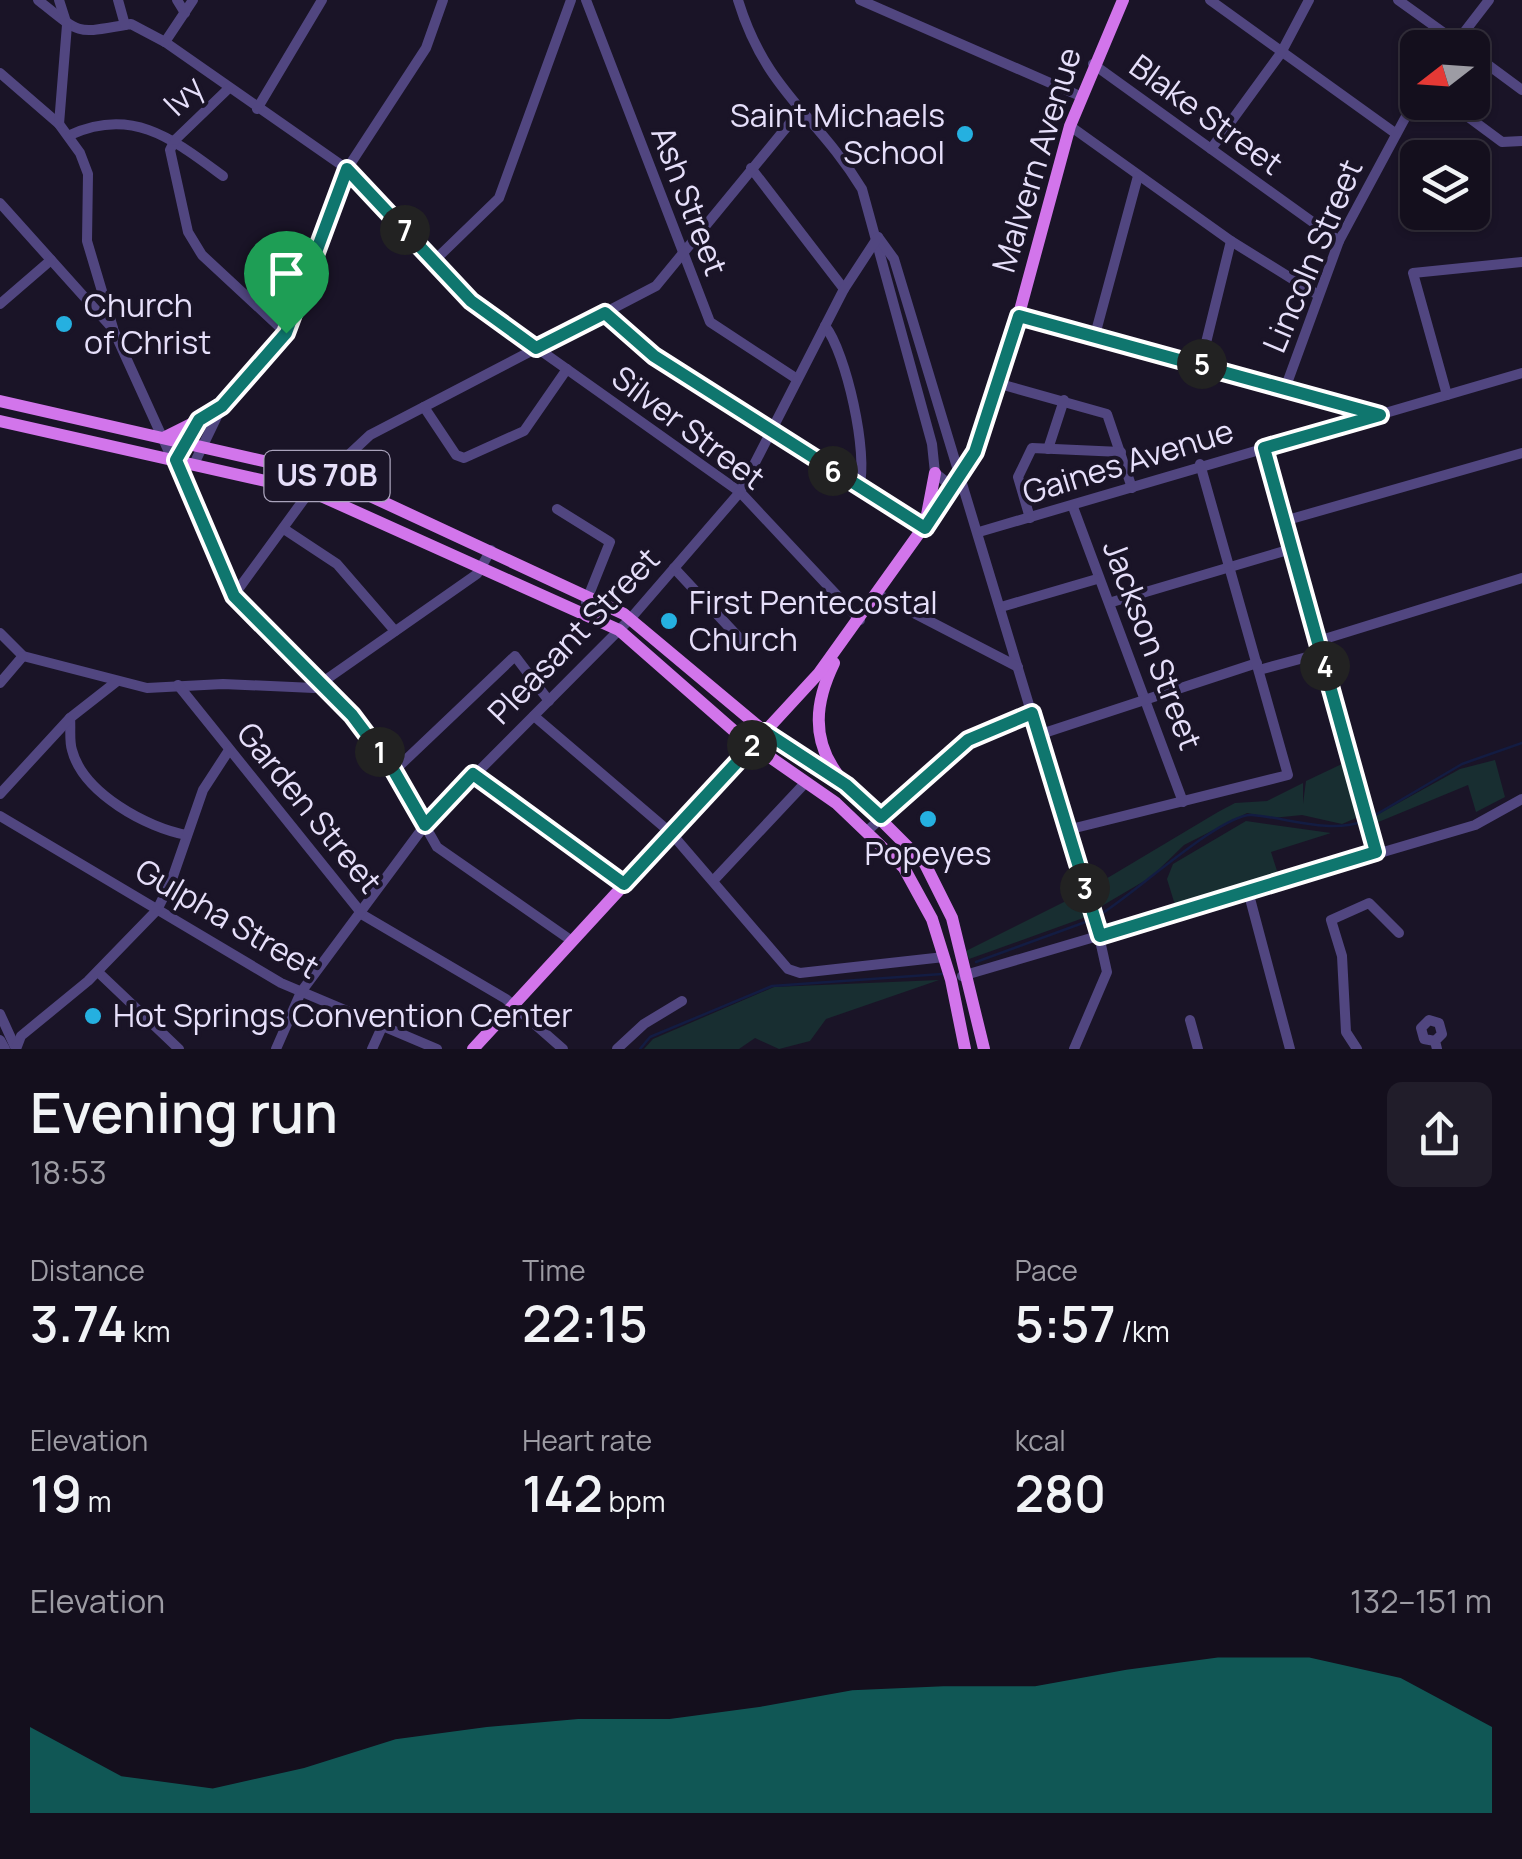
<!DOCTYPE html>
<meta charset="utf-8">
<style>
:root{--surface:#140f1d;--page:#211d2a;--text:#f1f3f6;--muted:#9d9ca4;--line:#332f3b;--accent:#0f766e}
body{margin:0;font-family:Manrope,sans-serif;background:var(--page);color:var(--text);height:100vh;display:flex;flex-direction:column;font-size:38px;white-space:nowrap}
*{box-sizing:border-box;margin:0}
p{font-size:32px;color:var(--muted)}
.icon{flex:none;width:55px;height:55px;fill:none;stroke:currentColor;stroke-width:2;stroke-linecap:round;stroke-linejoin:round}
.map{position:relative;height:1049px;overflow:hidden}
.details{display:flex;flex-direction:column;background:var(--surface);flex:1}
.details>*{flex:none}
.needle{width:65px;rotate:253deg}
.buttons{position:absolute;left:1400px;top:30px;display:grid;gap:20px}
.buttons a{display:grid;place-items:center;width:90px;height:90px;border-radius:15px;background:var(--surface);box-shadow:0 2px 8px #0004,0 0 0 2px var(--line);font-size:50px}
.pin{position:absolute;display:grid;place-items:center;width:85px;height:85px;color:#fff;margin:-102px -42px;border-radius:50% 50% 50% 0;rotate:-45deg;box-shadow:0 0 10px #0007}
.pin .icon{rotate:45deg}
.km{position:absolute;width:50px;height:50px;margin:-25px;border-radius:50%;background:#222;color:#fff;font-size:28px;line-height:50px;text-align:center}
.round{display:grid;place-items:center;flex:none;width:105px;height:105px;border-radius:15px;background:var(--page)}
.head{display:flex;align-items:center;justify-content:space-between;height:170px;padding:0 30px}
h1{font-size:55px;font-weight:600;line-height:75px}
.stats{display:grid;grid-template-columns:repeat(3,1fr);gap:15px;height:170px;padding:10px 30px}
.stats div{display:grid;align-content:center}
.stats b{font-size:50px;font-weight:600}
.stats small{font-size:28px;font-weight:400}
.stats p{font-size:28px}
.chart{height:280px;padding:20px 30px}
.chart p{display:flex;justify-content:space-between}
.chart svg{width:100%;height:180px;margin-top:10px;fill:var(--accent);opacity:.7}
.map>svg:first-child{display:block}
.green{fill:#182e31}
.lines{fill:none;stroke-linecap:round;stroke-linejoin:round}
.stream{stroke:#131c42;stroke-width:2.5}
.minor{stroke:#514680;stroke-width:10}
.major{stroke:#d275eb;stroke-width:12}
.route-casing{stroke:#fff;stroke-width:20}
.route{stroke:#0f766e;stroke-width:12}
.poi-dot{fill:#25b0e0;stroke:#1a1427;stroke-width:4}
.labels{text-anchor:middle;stroke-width:8;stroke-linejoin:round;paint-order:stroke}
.shield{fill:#1a1427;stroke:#a9a2bb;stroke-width:2.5}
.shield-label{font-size:30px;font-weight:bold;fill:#e6dffa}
.street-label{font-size:32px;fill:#e6dffa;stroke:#1a1427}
.poi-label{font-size:32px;fill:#e6dffa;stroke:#1a1427;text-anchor:start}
</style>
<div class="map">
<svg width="1522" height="1049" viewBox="0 0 1522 1049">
<rect width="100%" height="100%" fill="#1a1427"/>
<g class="green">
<polygon points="1495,760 1505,797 1476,812 1468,785 1376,823 1375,816 1460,769"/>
<polygon points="1344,763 1356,818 1342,824 1302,815 1272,818 1247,813 1184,845 1151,877 1095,910 1089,889 1218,812 1235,803 1267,801 1303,783 1303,804 1306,781"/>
<polygon points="1246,821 1331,833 1271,852 1278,874 1175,905 1167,879 1173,864"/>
<polygon points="1078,895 1086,917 969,959 966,951"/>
<polygon points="939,980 826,1019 810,1041 779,1049 755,1038 739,1049 644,1049 653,1039 774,987"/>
</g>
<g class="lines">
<g class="stream">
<polyline points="1372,817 1462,764 1522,743"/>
<path d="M 1098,916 C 1131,897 1221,813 1252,815 C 1289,818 1328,834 1365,821"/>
<polyline points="976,962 1091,920"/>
<polyline points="640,1049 650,1037 772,986 942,974"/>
</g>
<g class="minor">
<path d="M 38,0 C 84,37 75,33 131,24 L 165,42 L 347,169 L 471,301 L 740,492 L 860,620"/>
<polyline points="118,0 125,25"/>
<polyline points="177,0 185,13"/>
<polyline points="586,0 710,322 797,379"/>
<path d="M 738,0 C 766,92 817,115 862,189 L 932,444 L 935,473 L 955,489"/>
<polyline points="860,0 1080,96"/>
<polyline points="1210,0 1395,133"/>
<polyline points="1398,0 1465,48"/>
<polyline points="165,42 193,0"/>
<polyline points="1452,48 1489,0"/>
<polyline points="1472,53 1522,90"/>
<polyline points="1093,64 1339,241"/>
<polyline points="0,73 59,124 80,153 88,174 87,241 113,328"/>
<polyline points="1448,102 1502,142 1522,141"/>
<polyline points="257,109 322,0"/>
<polyline points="59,124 67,25 59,0"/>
<polyline points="1070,126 1231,241 1318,295"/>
<path d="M 70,135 C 133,106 174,140 223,176"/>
<polyline points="175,140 170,150 188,232 202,255 286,333"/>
<polyline points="175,140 228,89"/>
<polyline points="1211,149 1281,53 1309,0"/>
<polyline points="751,168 844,289"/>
<polyline points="0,203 113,329 234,595 352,715 394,771 437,847 572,941"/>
<polyline points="878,237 894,259 1099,936 1107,972 1074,1049"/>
<polyline points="434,261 499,198 571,0"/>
<polyline points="0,304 51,260"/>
<polyline points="605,313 654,356 925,527"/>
<polyline points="1019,316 1379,414"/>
<path d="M 825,326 C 846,352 869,455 859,487"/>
<polyline points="1095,335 1138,176"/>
<polyline points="1201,363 1231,241"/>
<polyline points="1000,384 1107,414 1132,488"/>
<polyline points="1286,386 1339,241 1418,94"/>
<polyline points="1447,395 1413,273 1522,262"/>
<polyline points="424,407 456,455 464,458 524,431 567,369"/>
<polyline points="182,448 199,420 221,407"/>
<polyline points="1264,448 1376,852"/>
<polyline points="1048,449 1064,400"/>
<polyline points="194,464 222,406 286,333 347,169 426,48 443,0"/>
<polyline points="1073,507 1183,802"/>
<polyline points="557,509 610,542 586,602"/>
<polyline points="1030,518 1018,477 1032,448 1121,452"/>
<polyline points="1284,521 1522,453"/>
<polyline points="284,529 337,564 395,631"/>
<polyline points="979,532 1522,373"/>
<polyline points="674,568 742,641"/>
<polyline points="234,595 310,491 370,435 656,286 799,112"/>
<polyline points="879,595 1018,667"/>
<polyline points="1112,602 1291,549"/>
<polyline points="1001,607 1097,579"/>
<polyline points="0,633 23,656 147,688 223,684 314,688 477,574 491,550"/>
<polyline points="1318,641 1522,578"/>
<polyline points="1259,670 1322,653"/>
<polyline points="0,683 23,656"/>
<polyline points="178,685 363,915 506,999 563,1049"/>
<polyline points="534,716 671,833 788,969 800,973 944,957"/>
<path d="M 70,718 C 71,728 69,741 72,750 C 83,793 147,828 187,835"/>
<polyline points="1038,735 1257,663"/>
<polyline points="394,771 515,656 549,701"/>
<polyline points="473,774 624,884"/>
<polyline points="0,794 70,718 116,682"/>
<polyline points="0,816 281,983 437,1049"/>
<polyline points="1067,830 1288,775 1200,464"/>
<polyline points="867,831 969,740 1032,713"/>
<polyline points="713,881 806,782"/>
<polyline points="1248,891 1290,1049"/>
<polyline points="98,972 179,1049"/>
<polyline points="962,976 1475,825 1522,799"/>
<polyline points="0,1014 16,1049"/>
<polyline points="1190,1020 1198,1049"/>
<polyline points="0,1040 5,1049"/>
<polyline points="1435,1041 1424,1039 1421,1028 1429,1020 1439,1023 1442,1034 1435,1041 1437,1049"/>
<polyline points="16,1049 21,1036 88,981 157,910 171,882 203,790 229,750"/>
<polyline points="276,1049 301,992 425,825 631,618 740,492 844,289 878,237"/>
<polyline points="372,1049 382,1027"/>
<polyline points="617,1049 644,1024 682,1001"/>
<polyline points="1357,1049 1346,1032 1342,956 1331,920 1369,903 1399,933"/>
</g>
<g class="major">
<polyline points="0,401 325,475 624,614 765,732 846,785 925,864 952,918 984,1049"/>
<polyline points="0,421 310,491 619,630 741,737 836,803 904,868 932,919 951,980 965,1049"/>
<polyline points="165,437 199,420"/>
<polyline points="926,520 935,473"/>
<path d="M 834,663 C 815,702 811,739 838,775"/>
<polyline points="473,1049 819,673 968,465 1000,384 1070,126 1123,0"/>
</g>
</g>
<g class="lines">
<defs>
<polygon id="route" points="347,169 471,301 536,348 605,313 654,356 925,528 975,452 1019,316 1380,415 1264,448 1376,852 1100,936 1032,713 968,740 881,817 846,785 765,732 624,884 473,774 425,825 394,771 352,715 234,596 176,460 199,420 222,406 286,333"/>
</defs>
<use href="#route" class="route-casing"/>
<use href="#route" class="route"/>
</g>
<g class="poi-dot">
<circle cx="965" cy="134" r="10"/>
<circle cx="64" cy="324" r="10"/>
<circle cx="669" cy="621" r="10"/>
<circle cx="928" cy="819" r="10"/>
<circle cx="93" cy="1016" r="10"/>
</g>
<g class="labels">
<rect class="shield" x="264.5" y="451" width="125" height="50" rx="8"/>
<g class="shield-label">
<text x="327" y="486">US 70B</text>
</g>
<g class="street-label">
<text transform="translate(184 96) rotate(-44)" y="11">Ivy</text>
<text transform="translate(1206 115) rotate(36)" y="11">Blake Street</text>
<text transform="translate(1037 160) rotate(-73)" y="11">Malvern Avenue</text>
<text transform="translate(689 201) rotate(69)" y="11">Ash Street</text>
<text transform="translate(1313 256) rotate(-67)" y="11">Lincoln Street</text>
<text transform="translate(688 428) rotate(37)" y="11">Silver Street</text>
<text transform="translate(1128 462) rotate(-17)" y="11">Gaines Avenue</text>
<text transform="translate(574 636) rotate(-46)" y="11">Pleasant Street</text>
<text transform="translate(1152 645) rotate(69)" y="11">Jackson Street</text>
<text transform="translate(309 808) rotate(51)" y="11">Garden Street</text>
<text transform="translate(227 919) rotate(30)" y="11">Gulpha Street</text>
</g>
<g class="poi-label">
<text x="945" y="127" text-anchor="end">Saint Michaels<tspan x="945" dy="37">School</tspan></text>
<text x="84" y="317">Church<tspan x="84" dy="37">of Christ</tspan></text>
<text x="689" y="614">First Pentecostal<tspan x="689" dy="37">Church</tspan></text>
<text x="928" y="865" text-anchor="middle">Popeyes</text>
<text x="113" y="1027">Hot Springs Convention Center</text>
</g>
</g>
</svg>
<div class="buttons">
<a><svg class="needle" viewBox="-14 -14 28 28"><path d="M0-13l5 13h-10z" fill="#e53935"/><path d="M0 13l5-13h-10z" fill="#9d9ca4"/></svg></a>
<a><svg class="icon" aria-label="layers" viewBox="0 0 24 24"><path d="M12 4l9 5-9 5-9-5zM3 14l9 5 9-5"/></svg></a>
</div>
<div class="pin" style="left:286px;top:333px;background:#1e9e55"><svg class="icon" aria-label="arrive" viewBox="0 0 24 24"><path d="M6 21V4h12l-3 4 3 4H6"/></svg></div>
<b class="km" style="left:380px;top:752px">1</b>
<b class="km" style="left:752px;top:745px">2</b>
<b class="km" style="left:1085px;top:888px">3</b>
<b class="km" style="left:1325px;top:666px">4</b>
<b class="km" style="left:1202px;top:364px">5</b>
<b class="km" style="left:833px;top:471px">6</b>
<b class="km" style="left:405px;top:230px">7</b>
</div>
<section class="details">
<div class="head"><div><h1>Evening run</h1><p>18:53</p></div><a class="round"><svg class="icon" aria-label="share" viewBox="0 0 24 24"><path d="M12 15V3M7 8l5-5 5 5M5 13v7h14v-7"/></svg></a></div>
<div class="stats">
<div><p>Distance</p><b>3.74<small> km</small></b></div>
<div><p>Time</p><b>22:15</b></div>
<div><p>Pace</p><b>5:57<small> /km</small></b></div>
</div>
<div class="stats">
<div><p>Elevation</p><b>19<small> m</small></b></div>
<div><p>Heart rate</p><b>142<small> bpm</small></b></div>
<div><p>kcal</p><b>280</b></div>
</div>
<div class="chart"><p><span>Elevation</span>132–151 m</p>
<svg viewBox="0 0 160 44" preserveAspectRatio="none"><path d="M0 44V23L10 35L20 38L30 33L40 26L50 23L60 21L70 21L80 18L90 14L100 13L110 13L120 9L130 6L140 6L150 11L160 23V44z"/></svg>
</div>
</section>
